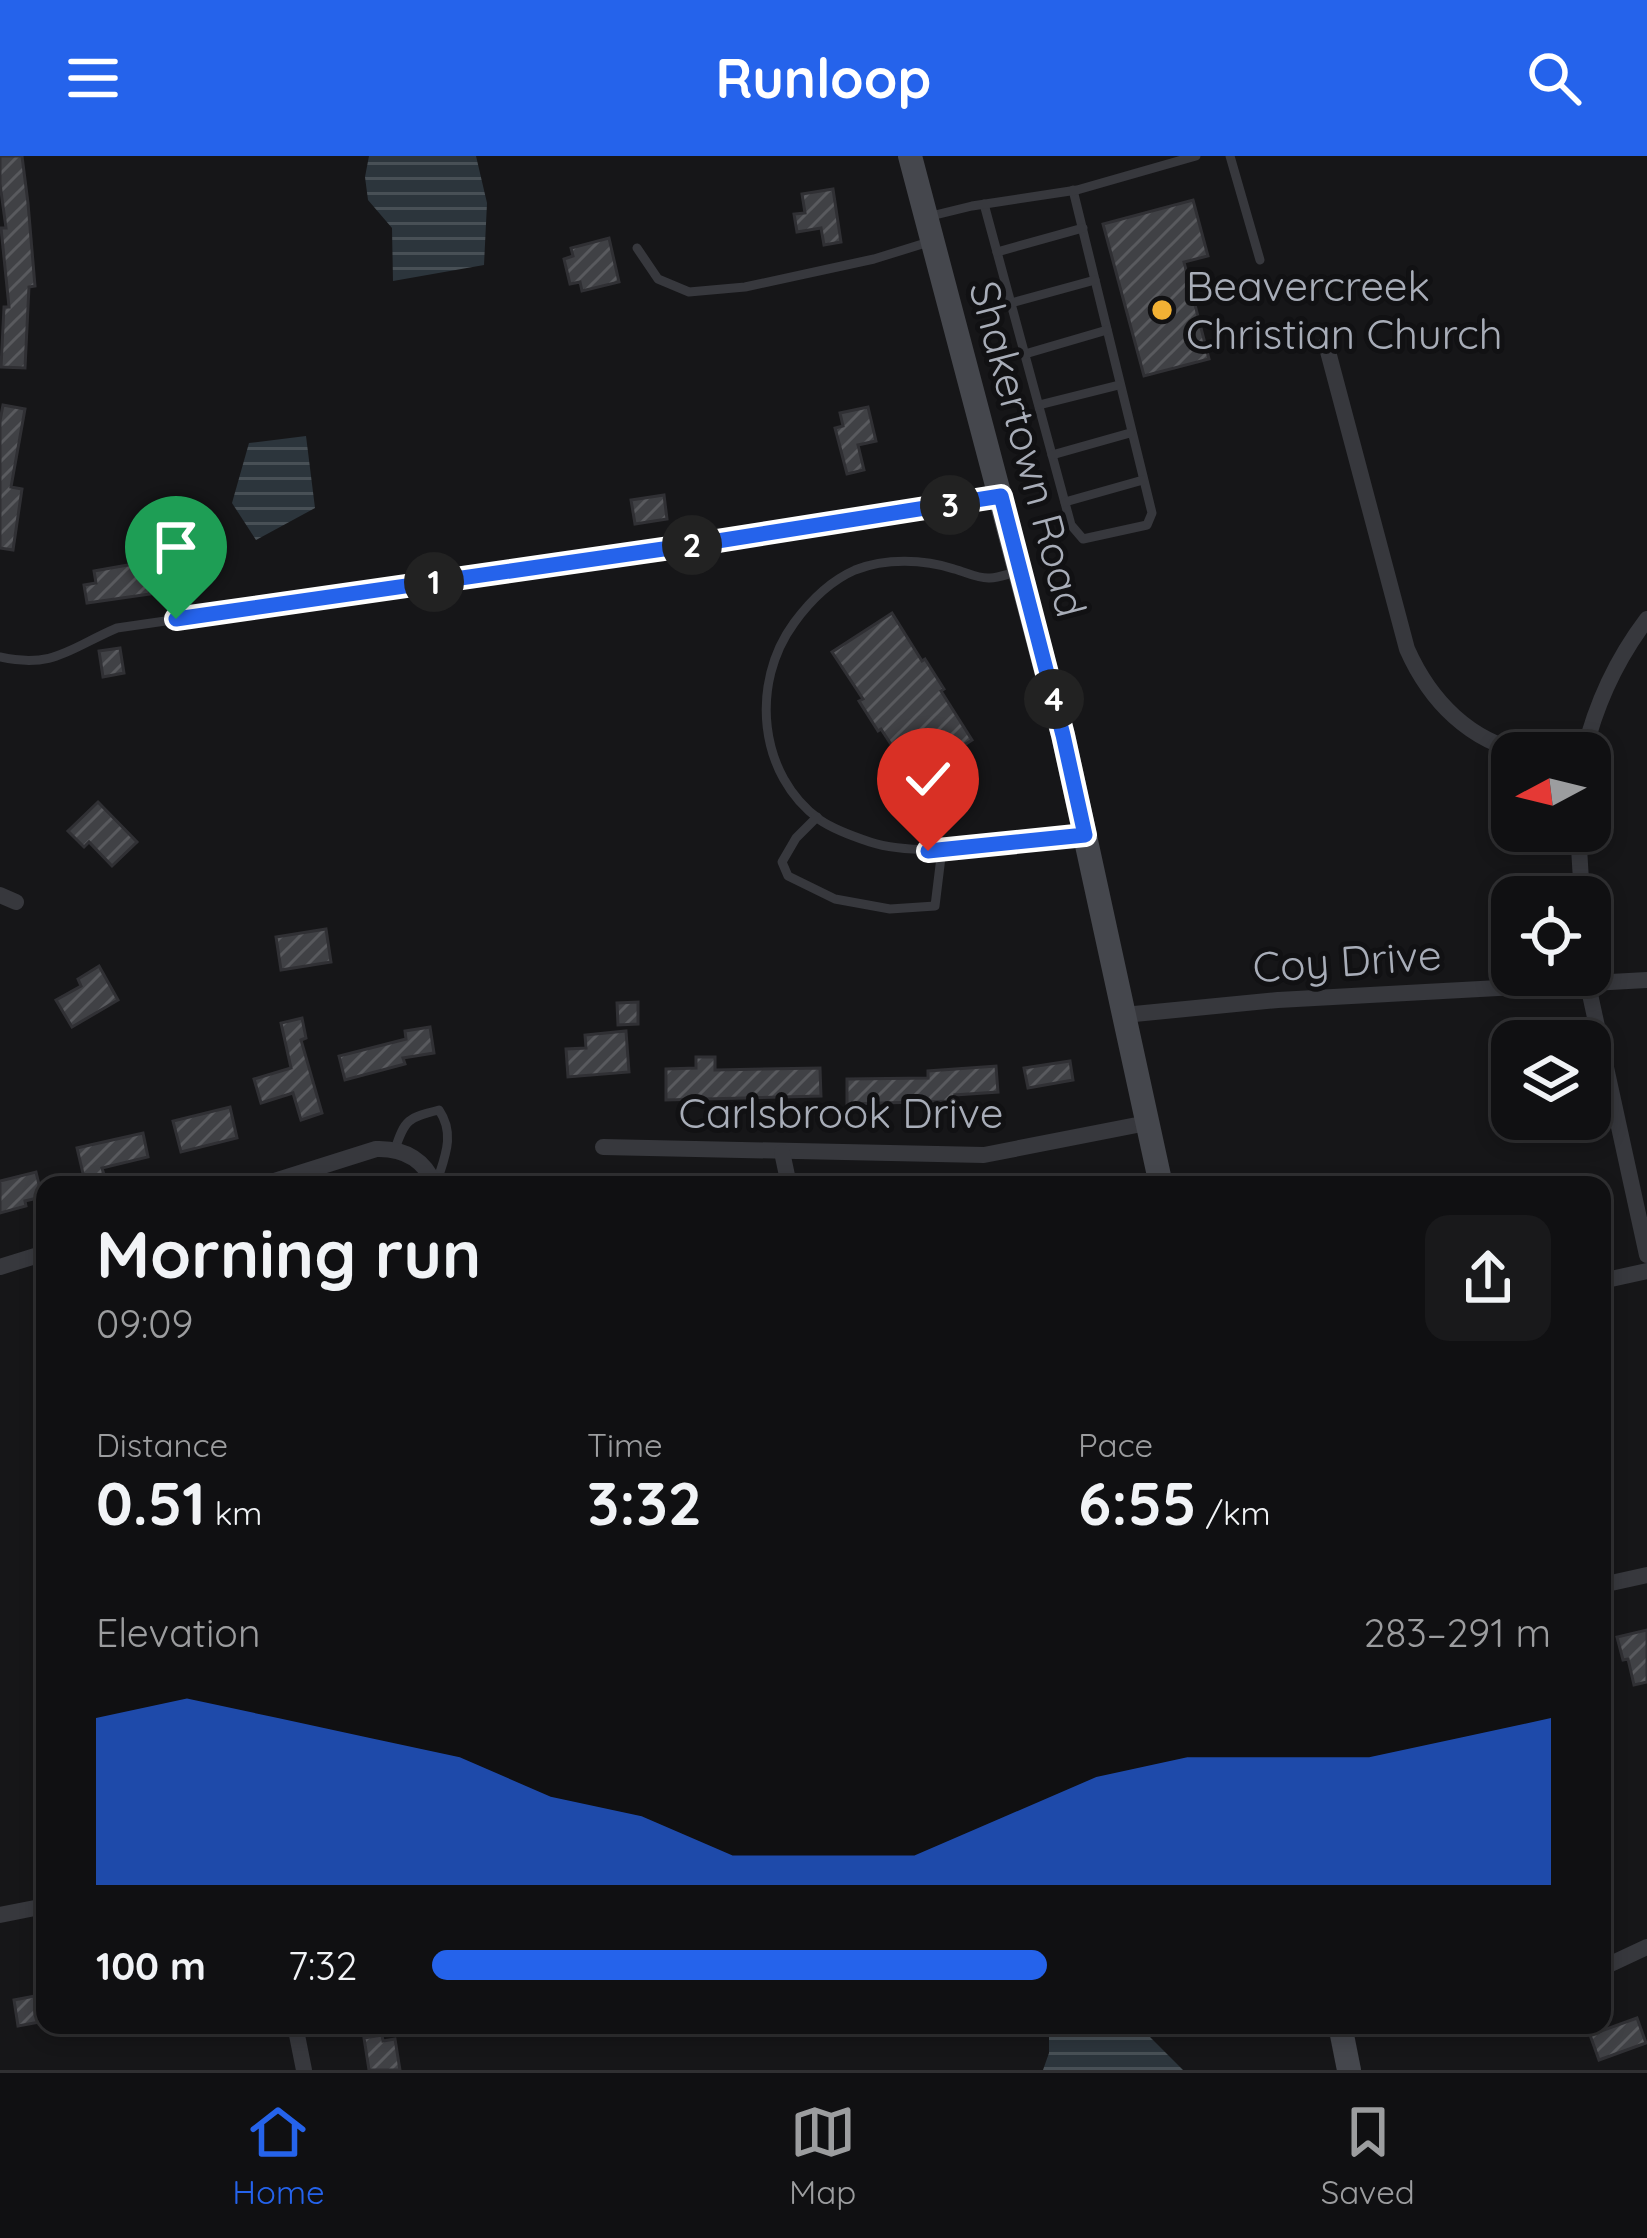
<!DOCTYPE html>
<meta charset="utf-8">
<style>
:root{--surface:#101012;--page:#19191b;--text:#f1f3f6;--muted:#9c9d9f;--line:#303032;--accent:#2563eb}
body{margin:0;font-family:Quicksand,sans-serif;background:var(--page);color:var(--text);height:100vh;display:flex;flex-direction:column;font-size:45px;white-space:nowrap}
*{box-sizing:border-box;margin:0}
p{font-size:39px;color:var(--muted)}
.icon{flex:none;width:66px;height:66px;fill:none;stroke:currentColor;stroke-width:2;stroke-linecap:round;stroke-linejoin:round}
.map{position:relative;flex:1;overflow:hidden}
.sheet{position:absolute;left:36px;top:1020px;width:1575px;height:858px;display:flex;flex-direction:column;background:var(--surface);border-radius:24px;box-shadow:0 6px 18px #0003,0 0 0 3px var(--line)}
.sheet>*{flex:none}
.needle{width:78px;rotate:263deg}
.buttons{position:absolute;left:1491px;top:576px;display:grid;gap:24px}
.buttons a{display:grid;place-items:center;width:120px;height:120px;border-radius:24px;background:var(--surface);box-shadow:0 6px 18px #0003,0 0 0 3px var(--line);font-size:60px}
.pin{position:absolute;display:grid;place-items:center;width:102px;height:102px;color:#fff;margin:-123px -51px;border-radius:50% 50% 50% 0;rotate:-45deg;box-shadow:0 0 12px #0007}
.pin .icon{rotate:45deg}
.km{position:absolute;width:60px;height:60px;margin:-30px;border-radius:50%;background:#222;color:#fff;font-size:33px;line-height:60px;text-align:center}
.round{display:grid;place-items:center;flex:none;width:126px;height:126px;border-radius:24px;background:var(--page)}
.headline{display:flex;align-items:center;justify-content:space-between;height:204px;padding:0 60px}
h1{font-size:66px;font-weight:700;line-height:90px}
.metrics{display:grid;grid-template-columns:repeat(3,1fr);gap:18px;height:204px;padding:12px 60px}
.metrics div{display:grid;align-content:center}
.metrics b{font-size:60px;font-weight:700}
.metrics small{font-size:33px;font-weight:400}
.metrics p{font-size:33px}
.chart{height:336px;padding:24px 60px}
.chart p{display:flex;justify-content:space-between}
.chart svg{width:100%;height:216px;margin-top:12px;fill:var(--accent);opacity:.7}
ul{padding:0 60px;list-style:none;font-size:39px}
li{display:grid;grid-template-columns:192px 144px 1fr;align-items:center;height:90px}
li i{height:30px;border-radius:15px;background:var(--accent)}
header{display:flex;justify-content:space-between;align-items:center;height:156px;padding:0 60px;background:var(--accent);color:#fff;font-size:54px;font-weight:700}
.dock{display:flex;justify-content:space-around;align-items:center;height:168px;border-top:3px solid var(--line);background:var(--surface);font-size:33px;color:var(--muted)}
.dock a{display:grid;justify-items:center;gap:6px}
.dock .current{color:var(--accent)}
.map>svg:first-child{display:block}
.water{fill:url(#water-rules)}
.building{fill:url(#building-hatch);stroke:#303034;stroke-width:3}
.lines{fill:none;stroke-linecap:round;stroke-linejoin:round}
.lane{stroke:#37383d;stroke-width:9}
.street{stroke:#37383d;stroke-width:16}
.secondary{stroke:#45474d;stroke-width:24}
.route-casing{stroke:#fff;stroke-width:24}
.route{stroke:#2563eb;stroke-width:15}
.poi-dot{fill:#f2b134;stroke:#111113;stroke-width:4.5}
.labels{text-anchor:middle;stroke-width:10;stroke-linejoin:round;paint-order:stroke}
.poi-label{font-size:42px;fill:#a8adb8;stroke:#111113;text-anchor:start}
.street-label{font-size:42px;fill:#a8adb8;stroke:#111113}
</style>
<header><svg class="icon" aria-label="menu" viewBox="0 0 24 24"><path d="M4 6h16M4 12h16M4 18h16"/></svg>Runloop<svg class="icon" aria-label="search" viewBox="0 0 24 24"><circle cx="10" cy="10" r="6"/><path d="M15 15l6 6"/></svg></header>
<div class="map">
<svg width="1647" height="1914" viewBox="0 0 1647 1914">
<defs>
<pattern id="water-rules" width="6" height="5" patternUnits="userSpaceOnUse" patternTransform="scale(3)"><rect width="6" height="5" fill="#2c353c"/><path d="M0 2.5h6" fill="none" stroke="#485056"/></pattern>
<pattern id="building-hatch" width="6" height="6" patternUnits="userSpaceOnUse" patternTransform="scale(3)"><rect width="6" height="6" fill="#404145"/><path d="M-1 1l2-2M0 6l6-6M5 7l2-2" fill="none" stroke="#595a5e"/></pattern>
</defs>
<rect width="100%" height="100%" fill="#161618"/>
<g class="water">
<polygon points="369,0 476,0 487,47 484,109 393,125 392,72 368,44 365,21"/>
<polygon points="306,280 315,352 256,384 232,347 249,287"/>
<polygon points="1049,1869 1138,1869 1183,1914 1043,1914 1049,1897"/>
</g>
<g class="building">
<polygon points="0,0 22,0 28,47 35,130 29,131 25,212 1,211 4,151 9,151 1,72 6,72 0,28"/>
<polygon points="833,33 841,86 824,89 821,72 797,76 794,58 805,57 802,38"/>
<polygon points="1193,44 1208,100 1184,106 1209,203 1144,220 1103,68"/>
<polygon points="609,82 619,126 582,135 580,126 570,128 564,103 573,100 571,92"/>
<polygon points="3,249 25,253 11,331 22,333 13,394 0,392 0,265"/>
<polygon points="868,251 876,285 858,289 864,314 847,318 835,272 843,270 840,257"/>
<polygon points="664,339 667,363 635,368 631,344"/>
<polygon points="139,407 141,419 146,418 150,438 87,447 84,429 96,427 94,415"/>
<polygon points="892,457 922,505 925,503 944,533 941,535 972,584 913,622 881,573 878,575 859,545 863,543 832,496"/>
<polygon points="120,492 124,517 103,521 99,495"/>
<polygon points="98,646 137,686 112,710 89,686 84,691 68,675"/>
<polygon points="326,773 331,806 281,814 276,781"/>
<polygon points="99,810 118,844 72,871 56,844 81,830 78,823"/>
<polygon points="638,846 638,868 618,869 617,847"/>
<polygon points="302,862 306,882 301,884 322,957 301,964 293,937 261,947 254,923 291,912 281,867"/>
<polygon points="430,871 434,897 403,902 405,908 345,924 339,900 406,883 405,875"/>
<polygon points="626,875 629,916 568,921 566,893 586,892 585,879"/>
<polygon points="696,901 715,901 715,914 820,912 821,940 666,944 666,913 696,912"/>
<polygon points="1070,905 1073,924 1028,932 1024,912"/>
<polygon points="996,910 998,936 955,939 956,945 847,948 847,923 928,922 928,915"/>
<polygon points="230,951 237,982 181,996 173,965"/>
<polygon points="143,977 148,1001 102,1012 105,1022 85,1026 77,992"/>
<polygon points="36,1016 42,1041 25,1045 26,1050 0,1057 0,1025"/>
<polygon points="1647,1474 1647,1526 1634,1529 1628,1503 1623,1504 1617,1481"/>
<polygon points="45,1838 45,1865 18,1870 14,1844"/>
<polygon points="1637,1862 1646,1887 1599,1904 1590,1879"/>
<polygon points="382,1879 383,1885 395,1883 400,1914 369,1914 364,1882"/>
</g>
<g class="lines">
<g class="lane">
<polyline points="1230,0 1260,104"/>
<polyline points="984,48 1071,369 1083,383 1147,369 1152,357 1073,34"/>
<polyline points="931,60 972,50 1077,34 1196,0"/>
<polyline points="637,92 658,123 689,136 745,131 874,103 932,85"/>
<polyline points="997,96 1083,72"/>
<polyline points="1011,147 1095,124"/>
<polyline points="1025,198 1107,174"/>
<polyline points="1039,249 1119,229"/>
<polyline points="1052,299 1130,277"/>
<polyline points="1065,346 1143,324"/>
<path d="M 1016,416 C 1008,418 998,422 990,422 C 978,423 966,416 954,413 C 924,403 885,402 855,414 C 830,425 810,445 794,467 C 750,527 758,619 820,664 C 833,673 855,681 870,686 C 925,704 1021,685 1080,680"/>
<path d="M 0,501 C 54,513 70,492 117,472 L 705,387 L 997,341"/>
<polyline points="817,661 796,682 782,706 788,720 835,743 890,753 935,750 942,693"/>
<path d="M 395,993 C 405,963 408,962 439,954 C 456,979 444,1002 436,1029"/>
</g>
<g class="street">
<path d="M 1326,188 L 1407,493 C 1430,545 1470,586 1527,597"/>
<path d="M 1584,597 C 1596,547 1616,504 1647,463"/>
<polyline points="1578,675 1582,741"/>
<polyline points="0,739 16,746"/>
<polyline points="1586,820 1647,1099"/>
<polyline points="1124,859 1278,844 1647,824"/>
<polyline points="603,991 984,999 1147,967"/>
<polyline points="782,996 789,1029"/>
<path d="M 262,1029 L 376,993 C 404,992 424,1003 435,1029"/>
<polyline points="0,1111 45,1097"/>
<polyline points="1602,1125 1647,1115"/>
<polyline points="1602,1429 1647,1419"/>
<polyline points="0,1759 45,1750"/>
<polyline points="1602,1812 1647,1791"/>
<polyline points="295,1869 304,1914"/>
<polyline points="1341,1875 1371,1869"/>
</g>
<g class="secondary">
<polyline points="910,0 1063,579 1161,1029"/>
<polyline points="1340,1869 1349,1914"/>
</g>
</g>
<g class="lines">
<defs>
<polyline id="route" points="176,463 705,387 1001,340 1063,579 1085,679 928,695"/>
</defs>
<use href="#route" class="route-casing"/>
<use href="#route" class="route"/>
</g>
<circle class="poi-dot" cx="1162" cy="154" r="12"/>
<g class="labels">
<g class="poi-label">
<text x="1186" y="145">Beavercreek<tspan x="1186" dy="48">Christian Church</tspan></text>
</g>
<g class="street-label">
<text transform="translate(1028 293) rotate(75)" y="15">Shakertown Road</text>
<text transform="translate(1347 805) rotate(-4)" y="15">Coy Drive</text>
<text x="841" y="972">Carlsbrook Drive</text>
</g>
</g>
</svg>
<div class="buttons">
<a><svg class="needle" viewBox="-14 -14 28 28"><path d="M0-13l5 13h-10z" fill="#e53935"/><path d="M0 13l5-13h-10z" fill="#9c9d9f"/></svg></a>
<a><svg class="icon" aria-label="locate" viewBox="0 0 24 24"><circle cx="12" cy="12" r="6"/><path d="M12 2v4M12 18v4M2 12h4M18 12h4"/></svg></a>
<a><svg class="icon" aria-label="layers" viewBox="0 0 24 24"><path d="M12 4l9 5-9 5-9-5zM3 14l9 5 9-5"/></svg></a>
</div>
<div class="pin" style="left:176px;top:463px;background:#1e9e55"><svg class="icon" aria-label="arrive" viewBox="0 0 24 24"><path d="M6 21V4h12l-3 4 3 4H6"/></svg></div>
<div class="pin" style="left:928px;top:695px;background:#d93025"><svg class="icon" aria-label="check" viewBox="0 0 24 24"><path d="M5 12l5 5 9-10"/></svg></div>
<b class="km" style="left:434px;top:426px">1</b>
<b class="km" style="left:692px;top:389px">2</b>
<b class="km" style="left:950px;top:349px">3</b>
<b class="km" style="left:1054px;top:543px">4</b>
<section class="sheet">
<div class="headline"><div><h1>Morning run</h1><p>09:09</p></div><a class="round"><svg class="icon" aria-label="share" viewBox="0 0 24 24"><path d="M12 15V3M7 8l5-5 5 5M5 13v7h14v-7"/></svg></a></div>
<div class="metrics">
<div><p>Distance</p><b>0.51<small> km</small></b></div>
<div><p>Time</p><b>3:32</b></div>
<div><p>Pace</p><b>6:55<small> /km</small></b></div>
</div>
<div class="chart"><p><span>Elevation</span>283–291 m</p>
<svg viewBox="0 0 160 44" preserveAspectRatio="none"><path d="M0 44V10L10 6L20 10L30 14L40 18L50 26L60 30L70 38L80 38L90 38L100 30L110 22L120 18L130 18L140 18L150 14L160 10V44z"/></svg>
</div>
<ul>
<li><b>100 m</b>7:32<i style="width:55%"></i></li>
</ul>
</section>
</div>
<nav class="dock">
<a class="current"><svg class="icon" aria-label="home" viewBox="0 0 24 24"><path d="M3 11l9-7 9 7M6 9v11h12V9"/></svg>Home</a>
<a><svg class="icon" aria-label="map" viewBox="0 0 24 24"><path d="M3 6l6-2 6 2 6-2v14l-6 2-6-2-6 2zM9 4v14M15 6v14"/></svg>Map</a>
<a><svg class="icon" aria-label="saved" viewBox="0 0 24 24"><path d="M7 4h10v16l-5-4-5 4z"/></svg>Saved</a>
</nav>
